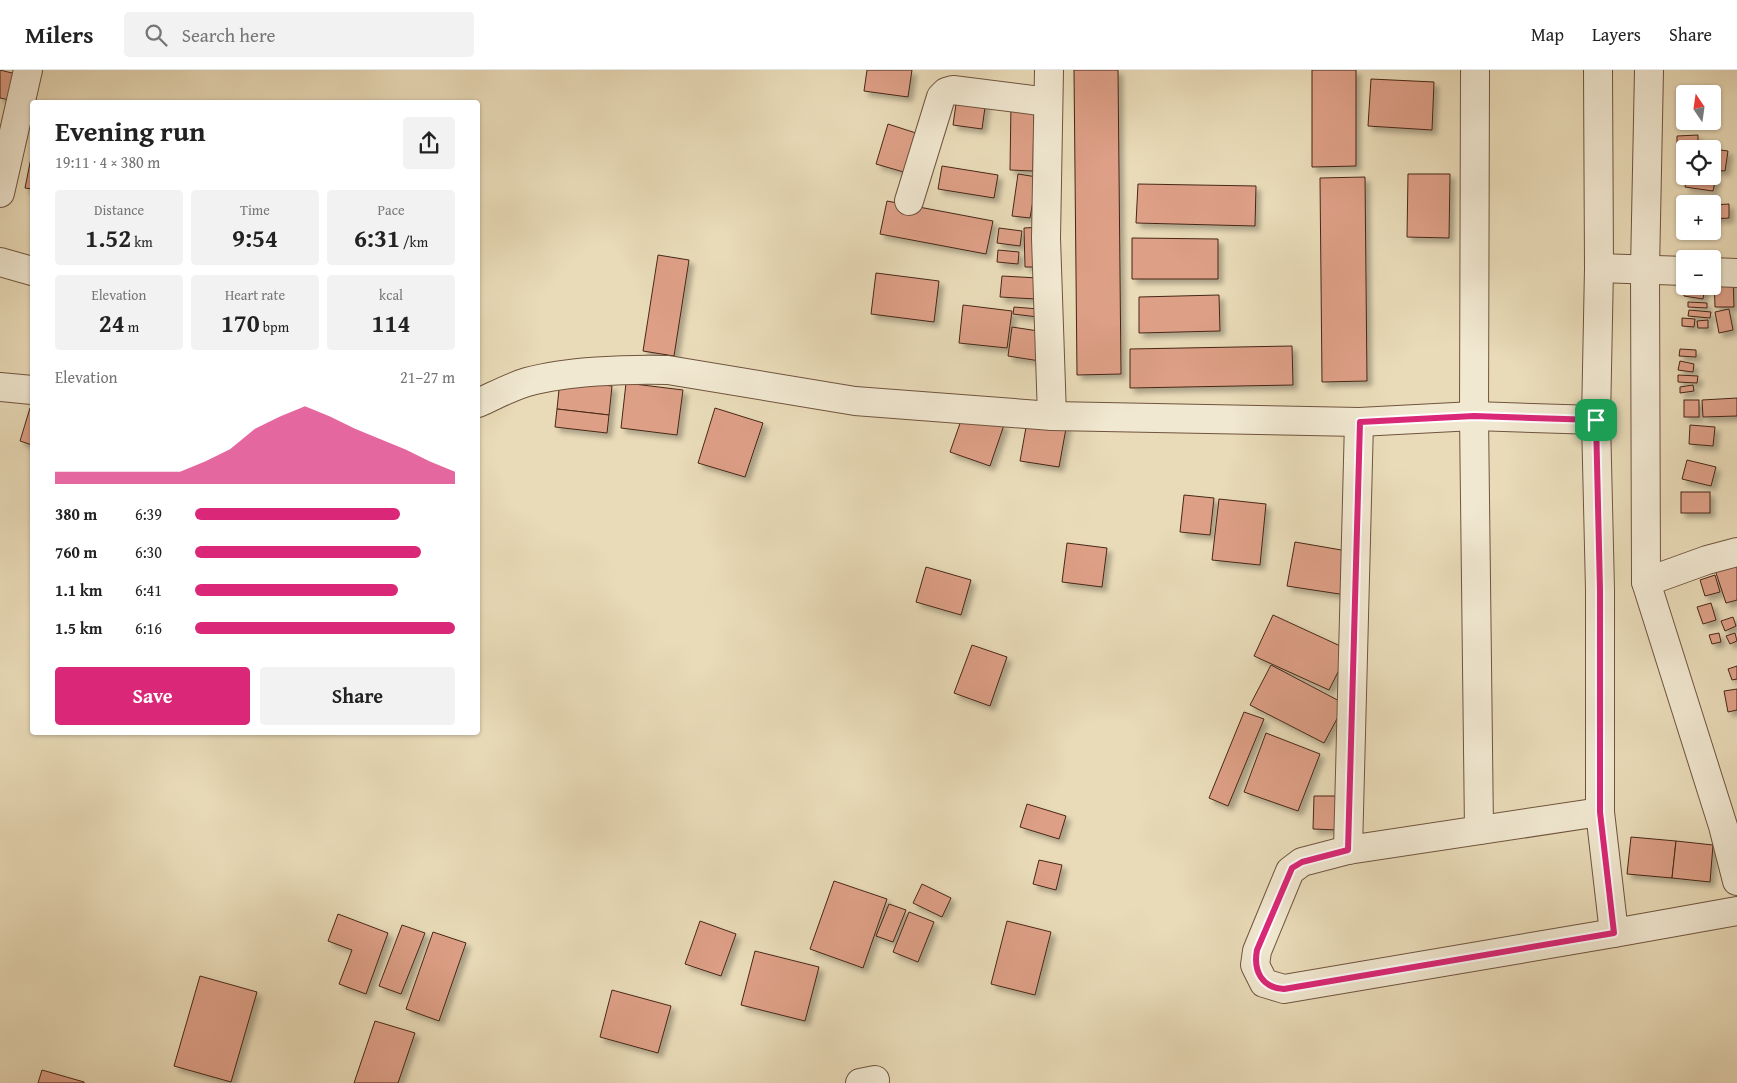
<!DOCTYPE html>
<meta charset="utf-8">
<style>
:root{--surface:#fff;--page:#f2f2f2;--text:#222;--muted:#767676;--line:#e0e0e0;--accent:#db2777}
body{margin:0;font-family:"Gentium Book Plus",serif;background:var(--page);color:var(--text);height:100vh;display:flex;flex-direction:column;font-size:19px;white-space:nowrap}
*{box-sizing:border-box;margin:0}
p{font-size:16px;color:var(--muted)}
.icon{flex:none;width:28px;height:28px;fill:none;stroke:currentColor;stroke-width:2;stroke-linecap:round;stroke-linejoin:round}
.map{position:relative;flex:1;overflow:hidden}
.drawer{position:absolute;left:30px;top:30px;width:450px;height:635px;display:flex;flex-direction:column;background:var(--surface);border-radius:5px;box-shadow:0 1px 4px #0004}
.drawer>*{flex:none}
.needle{width:32px;rotate:347deg}
.buttons{position:absolute;left:1676px;top:15px;display:grid;gap:10px}
.buttons a{display:grid;place-items:center;width:45px;height:45px;border-radius:5px;background:var(--surface);box-shadow:0 1px 4px #0004;font-size:25px}
.pin{position:absolute;display:grid;place-items:center;width:42px;height:42px;color:#fff;margin:-21px;border-radius:10px;box-shadow:0 2px 8px #0006}
.round{display:grid;place-items:center;flex:none;width:52px;height:52px;border-radius:5px;background:var(--page)}
.headline{display:flex;align-items:center;justify-content:space-between;height:85px;padding:0 25px}
h1{font-size:28px;font-weight:800;line-height:38px}
.stats{display:grid;grid-template-columns:repeat(3,1fr);gap:8px;height:85px;padding:5px 25px}
.stats div{display:grid;align-content:center;border-radius:5px;background:var(--page);text-align:center}
.stats b{font-size:25px;font-weight:800}
.stats small{font-size:14px;font-weight:400}
.stats p{font-size:14px}
.chart{height:140px;padding:10px 25px}
.chart p{display:flex;justify-content:space-between}
.chart svg{width:100%;height:90px;margin-top:5px;fill:var(--accent);opacity:.7}
.cta{display:flex;gap:10px;margin-top:auto;padding:10px 25px}
.cta a{flex:1;height:58px;border-radius:5px;background:var(--accent);color:#fff;font-size:20px;font-weight:800;line-height:58px;text-align:center}
.cta a+a{background:var(--page);color:var(--text)}
ul{padding:0 25px;list-style:none;font-size:16px}
li{display:grid;grid-template-columns:80px 60px 1fr;align-items:center;height:38px}
li i{height:12px;border-radius:6px;background:var(--accent)}
header{display:flex;align-items:center;gap:30px;box-sizing:border-box;height:70px;padding:0 25px;background:var(--surface);border-bottom:1px solid var(--line)}
header strong{font-size:24px}
nav{display:flex;gap:28px;margin-inline-start:auto;font-size:18px}
.search{width:350px;height:45px;background:var(--page);display:flex;align-items:center;gap:12px;box-sizing:border-box;padding:0 18px;border-radius:5px;color:var(--muted);font-size:19px}
.map>svg:first-child{display:block}
.building{fill:#dd9f86;stroke:#472716;filter:url(#shadow)}
.lines{fill:none;stroke-linecap:round;stroke-linejoin:round}
.minor-casing{stroke:#70543e;stroke-width:30}
.minor{stroke:#f1e8d1;stroke-width:28}
.route-casing{stroke:#fff;stroke-width:10}
.route{stroke:#db2777;stroke-width:6}
</style>
<header>
<strong>Milers</strong>
<div class="search"><svg class="icon" aria-label="search" viewBox="0 0 24 24"><circle cx="10" cy="10" r="6"/><path d="M15 15l6 6"/></svg>Search here</div>
<nav><a>Map</a><a>Layers</a><a>Share</a></nav>
</header>
<div class="map">
<svg width="1737" height="1013" viewBox="0 0 1737 1013">
<defs>
<filter id="shadow"><feDropShadow dx="4.5" dy="4.5" stdDeviation="2.5" flood-color="#0004"/></filter>
</defs>
<rect width="100%" height="100%" fill="#e9dbb8"/>
<filter id="stains"><feTurbulence type="fractalNoise" baseFrequency=".004" numOctaves="4"/><feColorMatrix values="0 0 0 0 .2 0 0 0 0 .09 0 0 0 0 .02 0 0 0 .5 -.17"/></filter>
<radialGradient id="worn" r=".72"><stop offset=".6" stop-color="#630" stop-opacity="0"/><stop offset="1" stop-color="#630" stop-opacity=".3"/></radialGradient>
<g class="building">
<polygon points="0,0 16,4 10,30 0,28"/>
<polygon points="867,0 912,0 908,27 864,21"/>
<polygon points="1074,0 1118,0 1121,304 1077,305"/>
<polygon points="1312,0 1356,0 1356,96 1312,97"/>
<polygon points="1371,9 1434,12 1432,60 1368,56"/>
<polygon points="957,27 986,30 982,59 953,55"/>
<polygon points="1011,33 1034,33 1033,101 1010,100"/>
<rect x="1679" y="37" width="6" height="15"/>
<polygon points="888,54 919,64 907,103 876,94"/>
<polygon points="1698,65 1698,74 1677,75 1677,66"/>
<polygon points="1712,79 1728,81 1725,101 1712,100"/>
<polygon points="31,88 32,88 32,119 25,118"/>
<polygon points="942,96 998,105 994,128 938,119"/>
<polygon points="1018,104 1037,107 1030,148 1012,146"/>
<polygon points="1408,104 1450,104 1449,168 1407,167"/>
<polygon points="1687,106 1716,107 1713,121 1685,117"/>
<polygon points="1365,107 1367,311 1322,312 1320,108"/>
<polygon points="1138,114 1256,116 1255,156 1136,153"/>
<polygon points="887,131 993,151 986,184 880,164"/>
<polygon points="1729,134 1729,148 1712,149 1712,135"/>
<polygon points="1042,157 1043,197 1025,197 1024,158"/>
<polygon points="999,158 1022,161 1020,176 997,173"/>
<polygon points="1132,168 1218,169 1218,209 1132,209"/>
<polygon points="998,180 1019,182 1018,194 997,192"/>
<polygon points="1685,184 1704,185 1704,189 1685,189 1684,199"/>
<polygon points="658,185 689,190 674,286 643,281"/>
<polygon points="876,203 939,211 934,252 871,244"/>
<polygon points="1002,206 1038,208 1036,229 1000,227"/>
<polygon points="1733,206 1734,237 1715,237 1714,207"/>
<polygon points="1685,216 1705,216 1703,229 1684,226"/>
<polygon points="1219,225 1220,261 1139,263 1139,227"/>
<polygon points="1688,232 1707,233 1707,238 1688,237"/>
<polygon points="963,235 1012,241 1007,278 959,273"/>
<polygon points="1014,237 1039,239 1038,247 1013,244"/>
<polygon points="1729,239 1733,260 1719,263 1715,242"/>
<polygon points="1689,240 1711,242 1710,248 1688,246"/>
<polygon points="1682,248 1695,249 1694,257 1682,256"/>
<polygon points="1708,250 1708,258 1698,258 1697,251"/>
<polygon points="1012,257 1045,262 1040,291 1008,286"/>
<polygon points="1292,276 1293,315 1130,318 1130,279"/>
<polygon points="1680,279 1696,280 1696,287 1679,286"/>
<polygon points="1680,291 1694,294 1693,302 1678,300"/>
<polygon points="1678,305 1698,306 1697,313 1678,312"/>
<polygon points="560,310 612,316 609,345 557,339"/>
<polygon points="626,313 683,320 677,365 621,358"/>
<polygon points="1693,315 1694,321 1680,323 1680,317"/>
<polygon points="1737,328 1737,346 1703,347 1702,330"/>
<rect x="1684" y="330" width="15" height="17"/>
<polygon points="30,338 32,339 32,375 20,371"/>
<polygon points="715,338 763,353 745,407 698,393"/>
<polygon points="557,339 609,345 607,363 555,357"/>
<polygon points="964,342 1004,355 990,396 950,382"/>
<polygon points="1028,346 1067,353 1059,397 1020,391"/>
<polygon points="1690,355 1715,357 1713,376 1689,374"/>
<polygon points="1687,390 1716,397 1711,416 1682,409"/>
<rect x="1681" y="422" width="29" height="21"/>
<polygon points="1184,425 1214,428 1210,465 1180,462"/>
<polygon points="1219,429 1266,434 1260,495 1212,490"/>
<polygon points="1295,472 1353,482 1346,525 1287,516"/>
<polygon points="1067,473 1107,478 1102,517 1062,512"/>
<polygon points="1737,493 1737,530 1726,533 1715,500"/>
<polygon points="926,497 971,510 961,545 916,532"/>
<polygon points="1715,505 1720,522 1705,526 1700,510"/>
<polygon points="1711,533 1716,550 1703,554 1697,537"/>
<polygon points="1273,545 1349,580 1329,620 1254,586"/>
<polygon points="1733,547 1736,556 1725,561 1721,551"/>
<polygon points="1719,563 1721,572 1712,574 1709,565"/>
<polygon points="1735,563 1737,571 1730,574 1726,566"/>
<polygon points="972,575 1007,587 990,636 954,623"/>
<polygon points="1271,595 1345,634 1324,673 1250,635"/>
<polygon points="1737,596 1737,609 1732,610 1728,599"/>
<polygon points="1737,619 1737,640 1728,642 1724,621"/>
<polygon points="1244,642 1264,649 1228,736 1209,728"/>
<polygon points="1266,663 1320,684 1298,741 1244,722"/>
<polygon points="1314,726 1339,726 1338,760 1313,759"/>
<polygon points="1027,734 1066,746 1059,769 1020,757"/>
<polygon points="1631,767 1676,771 1672,808 1627,804"/>
<polygon points="1676,771 1713,775 1710,812 1672,808"/>
<polygon points="1039,790 1062,795 1056,820 1033,814"/>
<polygon points="834,811 887,829 863,898 810,879"/>
<polygon points="922,814 951,828 942,847 913,833"/>
<polygon points="889,834 906,840 893,872 876,866"/>
<polygon points="909,842 934,852 918,892 893,882"/>
<polygon points="338,844 388,863 366,924 339,914 352,880 328,871"/>
<polygon points="700,851 736,864 721,906 685,894"/>
<polygon points="1007,851 1051,862 1035,925 991,914"/>
<polygon points="402,855 425,863 401,924 379,916"/>
<polygon points="433,862 466,873 439,951 406,939"/>
<polygon points="755,881 819,897 805,951 741,935"/>
<polygon points="200,906 257,922 231,1012 174,996"/>
<polygon points="612,920 671,936 658,983 600,967"/>
<polygon points="375,951 415,963 398,1013 354,1013"/>
<polygon points="42,1000 84,1012 84,1013 38,1013"/>
</g>
<g class="lines">
<defs>
<g id="minor">
<polyline points="1049,0 1046,168 1052,346"/>
<polyline points="1475,0 1474,346 1479,760"/>
<polyline points="1598,0 1599,198 1596,350 1600,520 1600,742 1614,863 1737,841"/>
<polyline points="1649,0 1645,200 1646,512 1723,756 1737,811"/>
<polyline points="0,123 28,0"/>
<polyline points="909,131 941,27 946,22 953,20 1048,32"/>
<polyline points="0,192 32,201"/>
<polyline points="1599,198 1685,201"/>
<polyline points="1712,202 1737,203"/>
<polyline points="0,317 32,320"/>
<path d="M 478,333 C 494,326 510,317 527,312 C 567,301 626,299 668,300 L 855,331 L 1052,346 L 1359,352 L 1474,346 L 1596,350"/>
<polyline points="1646,512 1707,490 1737,482"/>
<polyline points="1600,742 1348,780 1302,792 1290,801 1257,881 1255,895 1264,913 1284,919 1614,863"/>
<polyline points="1348,780 1359,352"/>
<polyline points="860,1013 875,1010"/>
</g>
</defs>
<use href="#minor" class="minor-casing"/>
<use href="#minor" class="minor"/>
</g>
<g class="lines">
<defs>
<path id="route" d="M 1474,346 L 1596,350 L 1600,520 L 1600,742 L 1614,863 L 1284,919 C 1262,918 1253,901 1257,880 L 1292,798 L 1302,792 L 1348,780 L 1360,352 Z"/>
</defs>
<use href="#route" class="route-casing"/>
<use href="#route" class="route"/>
</g>
<rect width="100%" height="100%" filter="url(#stains)"/>
<rect width="100%" height="100%" fill="url(#worn)"/>
</svg>
<div class="buttons">
<a><svg class="needle" viewBox="-14 -14 28 28"><path d="M0-13l5 13h-10z" fill="#e53935"/><path d="M0 13l5-13h-10z" fill="#767676"/></svg></a>
<a><svg class="icon" aria-label="locate" viewBox="0 0 24 24"><circle cx="12" cy="12" r="6"/><path d="M12 2v4M12 18v4M2 12h4M18 12h4"/></svg></a>
<a>+</a>
<a>−</a>
</div>
<div class="pin" style="left:1596px;top:350px;background:#1e9e55"><svg class="icon" aria-label="arrive" viewBox="0 0 24 24"><path d="M6 21V4h12l-3 4 3 4H6"/></svg></div>
<section class="drawer">
<div class="headline"><div><h1>Evening run</h1><p>19:11 · 4 × 380 m</p></div><a class="round"><svg class="icon" aria-label="share" viewBox="0 0 24 24"><path d="M12 15V3M7 8l5-5 5 5M5 13v7h14v-7"/></svg></a></div>
<div class="stats">
<div><p>Distance</p><b>1.52<small> km</small></b></div>
<div><p>Time</p><b>9:54</b></div>
<div><p>Pace</p><b>6:31<small> /km</small></b></div>
</div>
<div class="stats">
<div><p>Elevation</p><b>24<small> m</small></b></div>
<div><p>Heart rate</p><b>170<small> bpm</small></b></div>
<div><p>kcal</p><b>114</b></div>
</div>
<div class="chart"><p><span>Elevation</span>21–27 m</p>
<svg viewBox="0 0 160 44" preserveAspectRatio="none"><path d="M0 44V38L10 38L20 38L30 38L40 38L50 38L60 33L70 27L80 17L90 11L100 6L110 11L120 17L130 22L140 27L150 33L160 38V44z"/></svg>
</div>
<ul>
<li><b>380 m</b>6:39<i style="width:79%"></i></li>
<li><b>760 m</b>6:30<i style="width:87%"></i></li>
<li><b>1.1 km</b>6:41<i style="width:78%"></i></li>
<li><b>1.5 km</b>6:16<i style="width:100%"></i></li>
</ul>
<div class="cta"><a>Save</a><a>Share</a></div>
</section>
</div>
